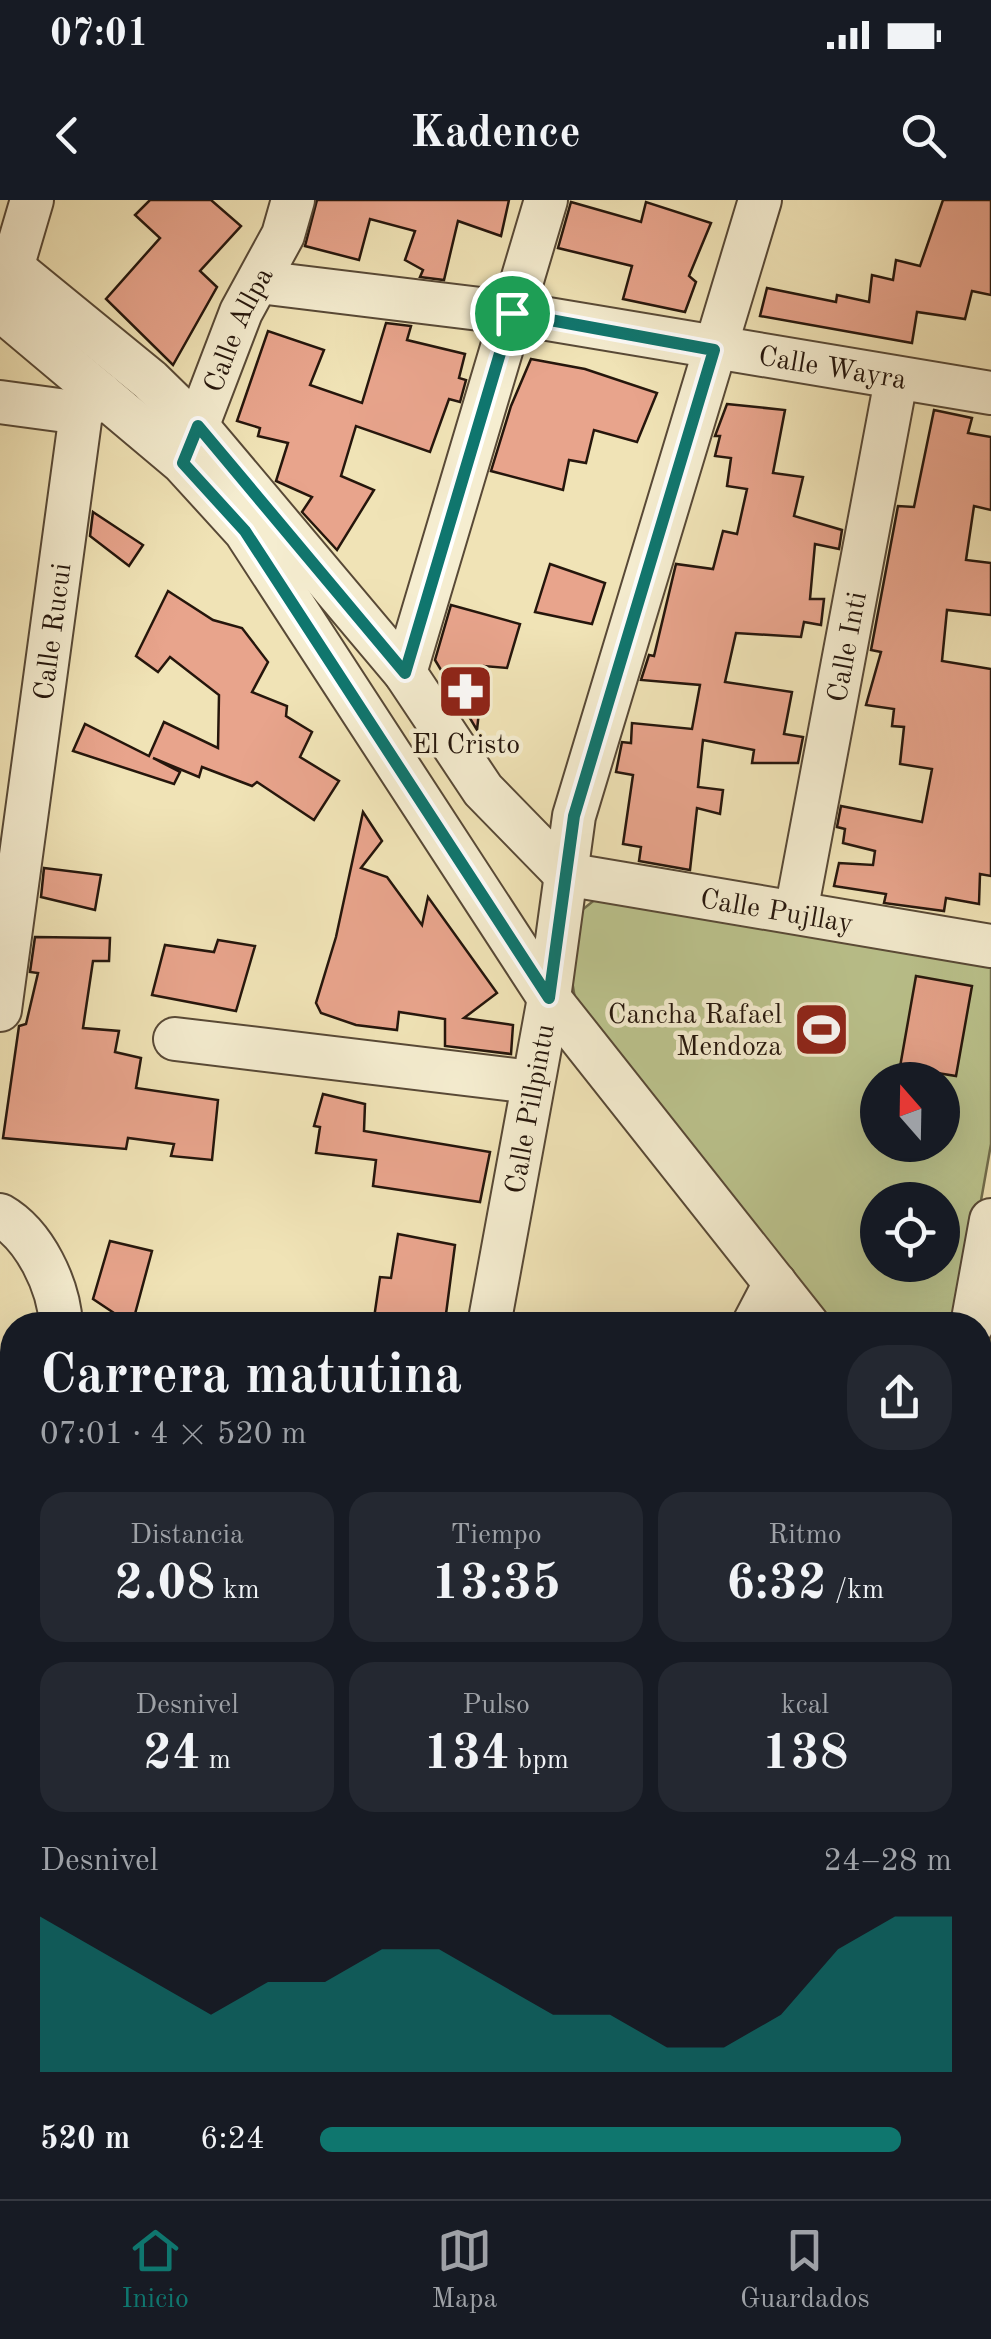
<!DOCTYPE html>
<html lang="es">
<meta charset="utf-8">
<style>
:root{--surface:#171b24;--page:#242831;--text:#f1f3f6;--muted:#9ea1a6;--line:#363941;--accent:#0f766e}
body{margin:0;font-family:"Old Standard TT",serif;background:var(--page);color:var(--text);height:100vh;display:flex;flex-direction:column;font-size:38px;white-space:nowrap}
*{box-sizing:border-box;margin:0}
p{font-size:32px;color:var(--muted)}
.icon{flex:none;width:55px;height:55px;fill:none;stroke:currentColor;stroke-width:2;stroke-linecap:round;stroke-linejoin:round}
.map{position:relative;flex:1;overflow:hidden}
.sheet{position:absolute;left:0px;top:1112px;width:992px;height:888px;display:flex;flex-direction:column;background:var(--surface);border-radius:40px 40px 0 0;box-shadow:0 10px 40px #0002}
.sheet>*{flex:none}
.needle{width:65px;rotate:340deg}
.tools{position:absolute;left:860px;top:862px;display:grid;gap:20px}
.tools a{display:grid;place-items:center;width:100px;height:100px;border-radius:50%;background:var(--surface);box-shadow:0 10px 40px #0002;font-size:50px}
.pin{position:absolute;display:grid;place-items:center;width:85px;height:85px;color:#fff;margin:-42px;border:5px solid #fff;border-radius:50%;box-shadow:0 2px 10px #0007}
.round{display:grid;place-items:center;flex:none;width:105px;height:105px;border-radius:40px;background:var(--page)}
.summary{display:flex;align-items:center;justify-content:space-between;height:170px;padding:0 40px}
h1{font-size:55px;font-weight:700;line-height:75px}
.figures{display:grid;grid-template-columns:repeat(3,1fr);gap:15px;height:170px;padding:10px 40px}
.figures div{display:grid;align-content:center;border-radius:25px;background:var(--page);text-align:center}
.figures b{font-size:50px;font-weight:700}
.figures small{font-size:28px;font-weight:400}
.figures p{font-size:28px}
.chart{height:280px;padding:20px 40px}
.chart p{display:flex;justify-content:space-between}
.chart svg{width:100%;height:180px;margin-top:10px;fill:var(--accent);opacity:.7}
ul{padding:0 40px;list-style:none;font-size:32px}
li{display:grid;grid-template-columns:160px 120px 1fr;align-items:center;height:75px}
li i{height:25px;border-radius:12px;background:var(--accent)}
.status{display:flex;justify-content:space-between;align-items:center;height:70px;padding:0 50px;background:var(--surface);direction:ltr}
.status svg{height:28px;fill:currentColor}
header{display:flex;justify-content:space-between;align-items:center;height:130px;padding:0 40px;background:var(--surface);font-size:45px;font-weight:700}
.tab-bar{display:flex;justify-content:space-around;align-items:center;height:140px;border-top:2px solid var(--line);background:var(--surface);font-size:28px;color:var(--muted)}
.tab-bar a{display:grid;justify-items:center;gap:5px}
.tab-bar .current{color:var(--accent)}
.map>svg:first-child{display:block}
.green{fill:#bbc38d;stroke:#706c4c;stroke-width:2.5;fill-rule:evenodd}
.building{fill:#e8a48c;stroke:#25160c;stroke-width:2.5}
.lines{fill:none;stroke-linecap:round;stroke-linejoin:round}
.minor-casing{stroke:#584936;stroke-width:46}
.minor{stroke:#f5edd0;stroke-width:42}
.route-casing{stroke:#fff;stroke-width:20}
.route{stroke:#0f766e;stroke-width:12}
.labels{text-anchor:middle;stroke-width:9;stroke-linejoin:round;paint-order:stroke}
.street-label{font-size:28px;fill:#25160c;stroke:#f5edd0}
.poi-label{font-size:28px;fill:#25160c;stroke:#f5edd0}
</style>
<div class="status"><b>07:01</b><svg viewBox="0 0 49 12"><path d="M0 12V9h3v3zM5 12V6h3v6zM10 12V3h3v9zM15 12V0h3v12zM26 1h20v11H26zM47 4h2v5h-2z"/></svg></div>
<header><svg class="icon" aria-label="back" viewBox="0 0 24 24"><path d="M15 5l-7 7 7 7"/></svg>Kadence<svg class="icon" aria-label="search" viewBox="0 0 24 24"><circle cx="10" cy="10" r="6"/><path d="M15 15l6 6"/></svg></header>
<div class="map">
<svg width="991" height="1999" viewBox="0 0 991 1999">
<rect width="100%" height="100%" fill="#f0e3b6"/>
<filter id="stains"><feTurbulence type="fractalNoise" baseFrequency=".002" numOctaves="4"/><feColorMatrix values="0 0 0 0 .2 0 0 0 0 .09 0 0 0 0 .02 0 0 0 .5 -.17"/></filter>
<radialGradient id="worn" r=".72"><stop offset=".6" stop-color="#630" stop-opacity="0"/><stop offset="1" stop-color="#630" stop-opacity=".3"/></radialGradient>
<g class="green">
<path d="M 597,698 L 991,762 L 991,944 L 959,1125 L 832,1125 L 583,820 C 564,781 574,751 582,710 ZM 878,880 L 942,880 L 942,945 L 878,945 ZM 878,1000 L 942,1000 L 942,1065 L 878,1065 Z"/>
<polygon points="991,1136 991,1334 980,1320 980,1198"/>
<polygon points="991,1659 991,1789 980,1781 980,1678"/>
<polygon points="653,1988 750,1988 765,1999 650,1999"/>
</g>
<g class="building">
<polygon points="150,0 211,0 241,26 200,71 217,87 173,165 106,99 160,38 135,15"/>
<polygon points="317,0 509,0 501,36 458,21 444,80 420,77 423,70 405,60 415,31 370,19 359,60 305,46"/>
<polygon points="943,0 991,0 991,95 972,91 965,119 917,112 912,143 760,116 767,88 836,102 837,95 869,102 872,75 893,80 896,60 920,66"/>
<polygon points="571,2 641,22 646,2 711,23 689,76 696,82 685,112 623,99 632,66 558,48"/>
<polygon points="386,123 411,126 407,140 465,154 459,178 466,180 460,202 449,199 430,252 356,226 341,276 374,290 337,350 302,312 312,297 276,281 288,243 258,236 260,228 237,221 268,131 324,150 310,185 362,203"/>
<polygon points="531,159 585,169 657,193 637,242 594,230 586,263 569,260 563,290 491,271 511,206"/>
<polygon points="727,204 785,210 773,273 803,277 794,316 842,330 839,349 815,344 810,399 824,399 821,425 804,422 801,437 736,433 725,482 792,492 784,534 803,537 798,563 752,563 754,550 703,540 698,587 723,590 720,614 697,608 690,670 639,661 641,647 623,644 633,575 616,572 622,542 631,543 632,523 692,529 700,485 641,480 649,455 654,456 676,364 713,369 723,331 737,334 747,289 727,286 731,258 715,256 720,236 715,236"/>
<polygon points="934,210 972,218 968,233 991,237 991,310 974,306 966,360 991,363 991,415 947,410 942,461 991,469 991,676 980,674 979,704 946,698 944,711 884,703 886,694 834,686 839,663 873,665 875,651 843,643 845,629 837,627 841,606 922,622 932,569 900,564 904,527 892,526 894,509 866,505 881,452 871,450 898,306 914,307"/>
<polygon points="93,312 143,345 129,366 90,336"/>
<polygon points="550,364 605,383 592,424 535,412"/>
<polygon points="168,391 213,420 242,428 268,462 252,492 287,506 286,516 312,532 300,557 339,581 314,620 257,582 252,586 202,567 199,577 153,558 180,572 174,584 73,551 85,524 149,556 164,522 218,548 219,495 170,457 158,472 136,456"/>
<polygon points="451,405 520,424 507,468 484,466 477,530 435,460"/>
<polygon points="363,612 382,641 361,668 387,677 422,725 428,697 497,793 464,818 513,825 511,854 445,846 445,819 399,812 397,830 356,825 321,813 316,803 336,737"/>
<polygon points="44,668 101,675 95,710 41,697"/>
<polygon points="35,737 110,738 109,761 93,761 83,828 119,831 115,852 141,858 136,888 218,900 212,960 171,956 174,944 128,938 126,949 3,938 19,826 26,824 38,773 30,772"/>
<polygon points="218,740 255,746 236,811 152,795 165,745 214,752"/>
<polygon points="916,776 972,786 956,876 900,867"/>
<polygon points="323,894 365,904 364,931 490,952 480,1002 373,986 376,960 316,953 320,927 314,926"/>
<polygon points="398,1034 455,1045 446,1114 436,1115 436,1125 373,1125 380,1077 391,1078"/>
<polygon points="110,1041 152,1051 132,1125 93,1099"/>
</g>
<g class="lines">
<defs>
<g id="minor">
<polyline points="13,68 150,180 197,226 405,473 483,590 565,674"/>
<path id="s1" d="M 259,82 L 512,113 L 991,193"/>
<polyline points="4,95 32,0"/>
<polyline points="0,109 183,263 245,331 549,798 808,1125"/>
<polyline points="0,202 81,213"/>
<path id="s2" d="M 189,248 L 241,112 L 283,35 L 293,0"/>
<polyline points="405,473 546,0"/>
<path id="s3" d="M 565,674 L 991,746"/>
<path id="s4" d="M 796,712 L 896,180"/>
<path id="s5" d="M 0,810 L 81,213 L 101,194"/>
<polyline points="175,839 532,882"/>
<path d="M 0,1015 C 35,1035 59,1086 61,1125"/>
<path id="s6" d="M 489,1125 L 549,798 L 574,616 L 760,0"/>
<polyline points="753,1125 775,1083"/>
<polyline points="972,1125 991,1020"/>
<polyline points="0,1254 12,1199"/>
<polyline points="0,1285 12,1286"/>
<polyline points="980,1346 991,1361"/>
<polyline points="0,1623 12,1625"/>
<polyline points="980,1649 991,1629"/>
<polyline points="980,1803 991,1811"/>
<polyline points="0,1809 12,1810"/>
<polyline points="775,1988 789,1999"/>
<polyline points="62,1999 62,1988"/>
<polyline points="331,1999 333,1988"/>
<polyline points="641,1999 643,1988"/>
</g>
</defs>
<use href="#minor" class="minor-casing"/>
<use href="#minor" class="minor"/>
</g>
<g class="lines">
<defs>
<polygon id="route" points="512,113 714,150 574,616 549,798 245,331 183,263 198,226 405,473"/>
</defs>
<use href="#route" class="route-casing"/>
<use href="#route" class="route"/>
</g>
<defs>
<symbol id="pharmacy-square" viewBox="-11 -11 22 22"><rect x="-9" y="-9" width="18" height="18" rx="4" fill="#8f2418" stroke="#f5edd0"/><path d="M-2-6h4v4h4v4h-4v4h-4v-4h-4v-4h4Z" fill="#fff"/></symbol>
<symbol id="stadium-square" viewBox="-11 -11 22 22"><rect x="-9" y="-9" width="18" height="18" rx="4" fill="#8f2418" stroke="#f5edd0"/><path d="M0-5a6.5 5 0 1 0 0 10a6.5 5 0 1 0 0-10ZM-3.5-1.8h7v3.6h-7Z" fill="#fff"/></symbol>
</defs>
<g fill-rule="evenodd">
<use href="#pharmacy-square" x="434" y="460" width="63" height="63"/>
<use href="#stadium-square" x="790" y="798" width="63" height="63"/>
</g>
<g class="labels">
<g class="street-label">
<text dy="10" stroke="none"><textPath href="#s2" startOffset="128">Calle Allpa</textPath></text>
<text dy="10" stroke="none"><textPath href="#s1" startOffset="580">Calle Wayra</textPath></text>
<text dy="10" stroke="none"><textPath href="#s5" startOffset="382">Calle Rucui</textPath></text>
<text dy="10" stroke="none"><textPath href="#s4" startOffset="270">Calle Inti</textPath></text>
<text dy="10" stroke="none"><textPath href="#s3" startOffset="215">Calle Pujllay</textPath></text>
<text dy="10" stroke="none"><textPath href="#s6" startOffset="220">Calle Pillpintu</textPath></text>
</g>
<g class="poi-label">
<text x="466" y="553">El Cristo</text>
<text x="782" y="823" text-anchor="end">Cancha Rafael<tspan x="782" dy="32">Mendoza</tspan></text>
</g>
</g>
<rect width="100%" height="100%" filter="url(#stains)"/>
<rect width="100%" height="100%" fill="url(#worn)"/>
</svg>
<div class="tools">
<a><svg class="needle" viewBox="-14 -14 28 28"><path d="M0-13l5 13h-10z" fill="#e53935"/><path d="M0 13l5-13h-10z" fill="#9ea1a6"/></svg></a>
<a><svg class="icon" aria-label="locate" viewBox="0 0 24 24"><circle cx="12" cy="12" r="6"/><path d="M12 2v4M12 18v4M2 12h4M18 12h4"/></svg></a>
</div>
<div class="pin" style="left:512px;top:113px;background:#1e9e55"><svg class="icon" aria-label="arrive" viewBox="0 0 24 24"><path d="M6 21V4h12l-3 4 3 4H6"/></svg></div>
<section class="sheet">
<div class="summary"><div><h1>Carrera matutina</h1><p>07:01 · 4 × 520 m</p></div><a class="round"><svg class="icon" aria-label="share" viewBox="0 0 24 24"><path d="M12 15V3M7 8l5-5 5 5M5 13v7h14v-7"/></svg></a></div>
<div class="figures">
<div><p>Distancia</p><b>2.08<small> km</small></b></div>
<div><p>Tiempo</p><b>13:35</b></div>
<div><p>Ritmo</p><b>6:32<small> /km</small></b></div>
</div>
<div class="figures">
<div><p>Desnivel</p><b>24<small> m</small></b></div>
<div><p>Pulso</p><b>134<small> bpm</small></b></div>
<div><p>kcal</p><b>138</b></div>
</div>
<div class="chart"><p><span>Desnivel</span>24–28 m</p>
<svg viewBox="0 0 160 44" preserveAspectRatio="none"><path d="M0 44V6L10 14L20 22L30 30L40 22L50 22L60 14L70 14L80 22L90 30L100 30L110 38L120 38L130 30L140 14L150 6L160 6V44z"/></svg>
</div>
<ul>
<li><b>520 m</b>6:24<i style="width:92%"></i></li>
</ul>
</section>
</div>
<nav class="tab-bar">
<a class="current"><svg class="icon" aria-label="home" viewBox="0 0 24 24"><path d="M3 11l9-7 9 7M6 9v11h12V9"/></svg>Inicio</a>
<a><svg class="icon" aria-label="map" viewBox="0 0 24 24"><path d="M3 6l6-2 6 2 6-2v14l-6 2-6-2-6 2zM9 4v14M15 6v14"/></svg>Mapa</a>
<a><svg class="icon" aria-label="saved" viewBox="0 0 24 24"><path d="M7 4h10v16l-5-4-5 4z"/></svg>Guardados</a>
</nav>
